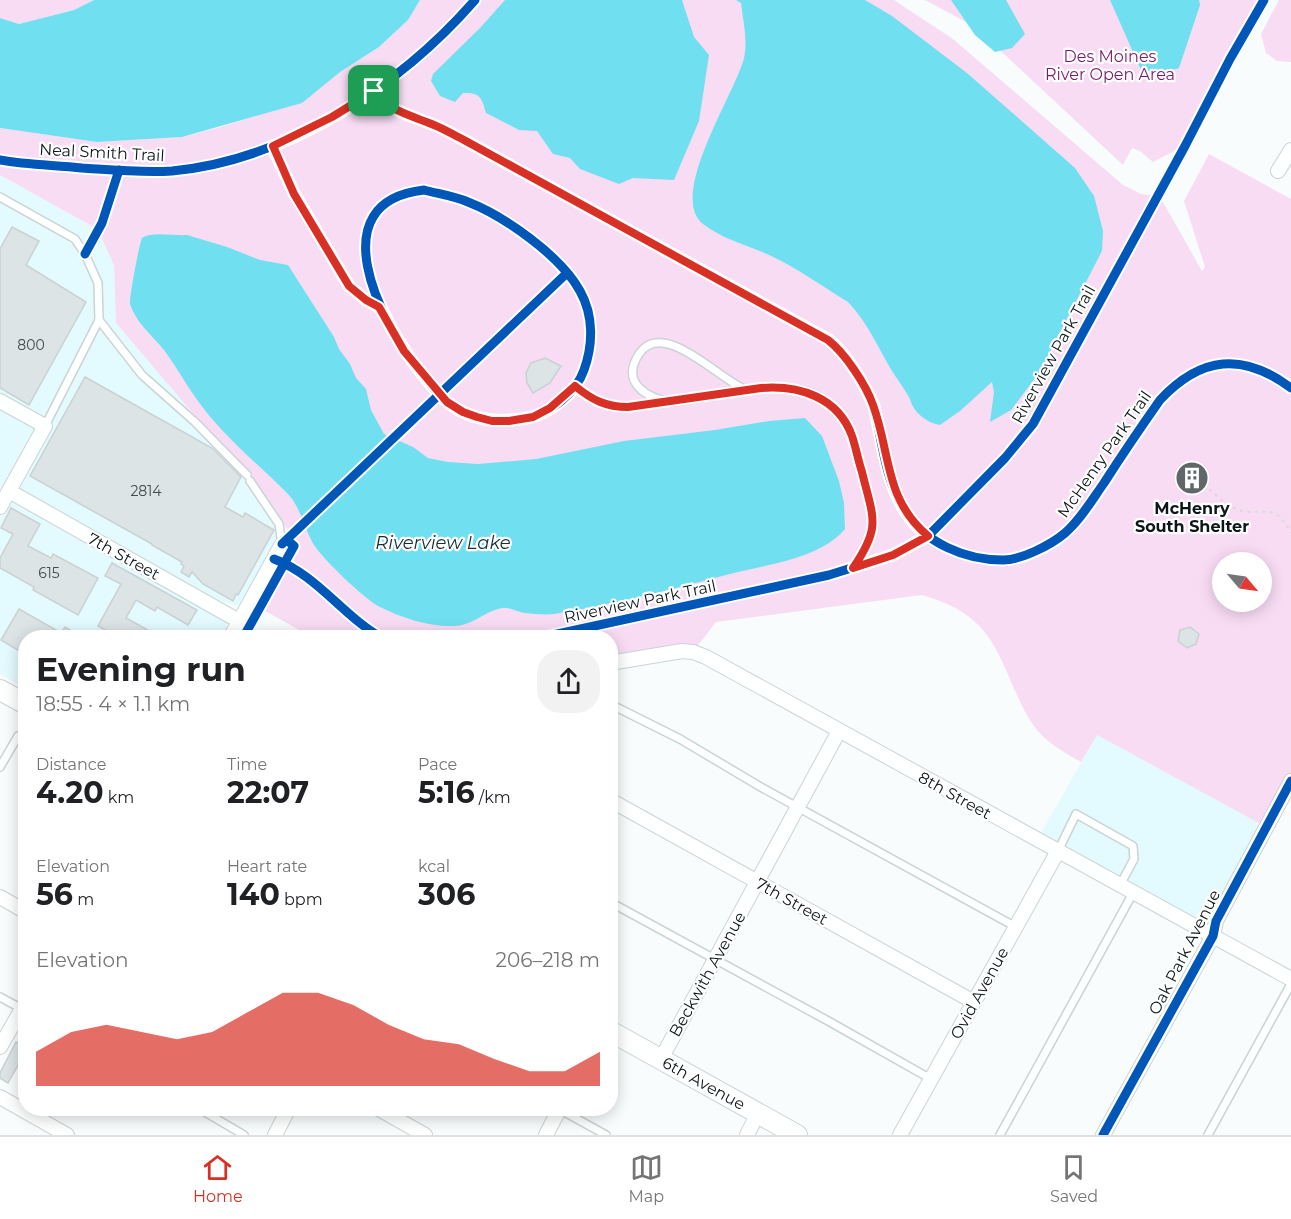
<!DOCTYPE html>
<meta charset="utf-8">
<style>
:root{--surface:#fff;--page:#f2f2f2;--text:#202124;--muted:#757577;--line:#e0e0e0;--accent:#d93025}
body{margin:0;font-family:Montserrat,sans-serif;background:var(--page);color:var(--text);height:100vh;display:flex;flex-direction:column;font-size:22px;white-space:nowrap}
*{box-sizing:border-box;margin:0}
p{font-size:20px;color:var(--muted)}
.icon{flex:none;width:33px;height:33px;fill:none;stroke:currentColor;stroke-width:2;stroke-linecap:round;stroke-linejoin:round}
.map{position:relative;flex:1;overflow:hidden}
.drawer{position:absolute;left:18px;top:630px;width:600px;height:486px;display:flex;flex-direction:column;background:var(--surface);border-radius:24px;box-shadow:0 3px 15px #0003}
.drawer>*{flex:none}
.needle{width:39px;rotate:119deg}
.fabs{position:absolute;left:1212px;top:552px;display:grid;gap:12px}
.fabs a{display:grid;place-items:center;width:60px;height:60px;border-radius:50%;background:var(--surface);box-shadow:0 3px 15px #0003;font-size:30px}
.pin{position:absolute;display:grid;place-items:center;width:51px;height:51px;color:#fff;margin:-26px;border-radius:12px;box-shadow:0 3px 9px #0006}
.round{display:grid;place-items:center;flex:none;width:63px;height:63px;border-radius:24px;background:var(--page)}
.summary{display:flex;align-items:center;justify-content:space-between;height:102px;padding:0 18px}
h1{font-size:33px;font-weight:700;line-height:45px}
.stats{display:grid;grid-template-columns:repeat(3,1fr);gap:9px;height:102px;padding:6px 18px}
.stats div{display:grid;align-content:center}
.stats b{font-size:30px;font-weight:700}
.stats small{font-size:16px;font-weight:400}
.stats p{font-size:16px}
.chart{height:168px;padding:12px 18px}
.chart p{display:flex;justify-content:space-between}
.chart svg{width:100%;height:108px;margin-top:6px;fill:var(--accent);opacity:.7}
.tab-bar{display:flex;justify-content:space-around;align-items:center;height:84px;border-top:2px solid var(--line);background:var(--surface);font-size:16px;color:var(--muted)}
.tab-bar a{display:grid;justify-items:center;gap:3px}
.tab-bar .current{color:var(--accent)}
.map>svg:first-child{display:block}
.built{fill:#e3fafe}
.green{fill:#f8dcf4;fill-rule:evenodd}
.water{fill:#70dfef}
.pier{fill:#f8fcfd}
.building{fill:#dce4e5;stroke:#cad1d2;stroke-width:1.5}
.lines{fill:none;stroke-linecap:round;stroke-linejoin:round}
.service-casing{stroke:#ccd3d4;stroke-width:10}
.minor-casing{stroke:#ccd3d4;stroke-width:16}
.secondary-casing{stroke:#ccd3d4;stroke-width:22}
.path{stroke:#d9dada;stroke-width:2;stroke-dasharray:3 4.5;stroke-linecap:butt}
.service{stroke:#feffff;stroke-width:7}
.minor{stroke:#feffff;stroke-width:14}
.secondary{stroke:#feffff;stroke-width:20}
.cycleway-casing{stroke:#fff;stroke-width:13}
.cycleway{stroke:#0057b8;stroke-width:9}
.route-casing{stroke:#fff;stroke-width:12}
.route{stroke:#d93025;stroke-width:8}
.labels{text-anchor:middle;stroke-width:4.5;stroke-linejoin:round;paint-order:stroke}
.number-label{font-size:14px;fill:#414a4c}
.park-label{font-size:16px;fill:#791b6c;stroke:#fff}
.street-label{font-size:16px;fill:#0d1719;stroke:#fff}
.poi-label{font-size:16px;font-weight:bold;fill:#0d1719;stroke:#fff}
.water-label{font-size:18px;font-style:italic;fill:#162f33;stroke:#fff}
</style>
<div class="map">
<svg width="1291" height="1135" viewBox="0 0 1291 1135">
<rect width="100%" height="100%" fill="#f8fcfd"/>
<g class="built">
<polygon points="0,175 90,225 102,239 114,265 116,323 190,410 236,457 259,486 285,526 242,601 237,606 213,598 21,489 21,484 54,425 0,394"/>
<polygon points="0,408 37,428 0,493"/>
<polygon points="13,502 225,620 227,628 222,637 26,638 25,688 0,674 0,520 9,505"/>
<polygon points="1097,735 1266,827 1213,936 1037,840"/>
</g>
<g class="green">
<polygon points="0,0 94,0 74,10 19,24 0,18"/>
<path d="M 420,0 L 894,0 L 953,39 L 1123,185 L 1141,194 L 1157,196 L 1140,230 L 1159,195 L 1202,271 L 1205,267 L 1184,201 L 1209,154 L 1291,199 L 1291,781 L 1266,827 L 1097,735 L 1081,762 C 1065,753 1049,744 1037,730 C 1022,711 1015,689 1005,668 C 987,625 966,608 922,595 L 716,622 L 693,652 L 611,663 L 610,638 L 312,637 L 256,606 L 288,548 L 282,544 L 291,535 L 259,486 L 236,457 L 190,410 L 116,323 L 114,265 L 102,239 L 90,225 L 0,175 L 0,128 L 97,142 L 182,137 L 217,128 L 259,115 L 340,72 L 379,47 L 408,20 ZM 1222,562 L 1262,562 L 1262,602 L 1222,602 Z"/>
<polygon points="925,0 1259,0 1178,149 1153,162 1140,151 1132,148 1123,165 975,27"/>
<polygon points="1279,0 1291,0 1291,62 1277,61 1266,53 1261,34"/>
</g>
<g class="water">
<polygon points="94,0 420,0 408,20 379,47 340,72 302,103 182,137 97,142 0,128 0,18 19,24 74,10"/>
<path d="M 505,0 L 682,0 L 694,37 L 709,55 L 699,121 L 674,180 L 633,178 L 619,184 L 580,169 L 570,158 L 553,154 L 537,131 L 519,130 L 486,113 C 482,98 480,92 463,93 L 455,102 L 440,96 L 431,81 L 433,74 L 480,28 Z"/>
<path d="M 736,0 L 865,0 L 892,16 L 967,73 L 1075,168 L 1094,196 L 1103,231 L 1102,251 L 1039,373 L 1011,410 L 990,422 L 994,392 L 992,382 L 960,411 L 940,425 C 927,423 913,412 910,399 C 905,390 898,380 892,371 C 878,347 867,322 848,302 C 822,286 797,268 769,255 C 747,245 722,239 703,224 C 667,196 736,92 744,58 C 748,40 743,21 741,3 Z"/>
<polygon points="951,0 1006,0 1025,34 1012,48 995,52 975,35"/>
<polygon points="1110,0 1199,0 1200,5 1179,68 1145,79"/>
<path d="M 187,235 L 227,247 L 260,260 L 288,265 L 334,337 L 339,349 L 350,364 L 356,378 L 366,389 L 371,410 L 384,434 L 413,447 L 428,458 L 448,462 L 478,464 L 536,459 L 624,441 L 715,430 L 769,421 L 805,418 L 822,436 L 839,481 L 844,503 L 845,529 C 818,561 760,565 722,576 C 666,591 611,605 554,614 C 545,615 534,614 525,613 C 517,612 510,607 502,608 C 485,611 472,626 454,626 C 429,627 402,618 380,607 C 364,599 324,560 314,545 C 304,528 301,508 288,494 C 260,466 228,440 204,409 C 189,390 178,369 164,350 C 152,335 136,323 130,304 C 129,299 139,245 142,238 C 152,231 174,236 187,235 Z"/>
</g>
<polygon class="pier" points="392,434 398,437 303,528 300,522"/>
<g class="building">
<polygon points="12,227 39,241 26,265 86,302 29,405 0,388 0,249"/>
<polygon points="545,358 561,366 550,383 533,393 527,383 526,373 531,363"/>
<polygon points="85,377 212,448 241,477 225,507 243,517 245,513 274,530 238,595 236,594 233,601 203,584 192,572 189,577 181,572 184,566 181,564 182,562 152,545 152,544 30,476"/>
<polygon points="1185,463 1207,475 1199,489 1196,487 1193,492 1179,484 1181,479 1178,477"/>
<polygon points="11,508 40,524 28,546 51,558 53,554 98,578 78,615 33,590 34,587 0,568 0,558 13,534 1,528"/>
<polygon points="112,563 197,610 188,625 157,607 155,611 136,600 126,618 162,638 119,638 98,626 121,584 105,576"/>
<polygon points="19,609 61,633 65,627 83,638 26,638 26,655 1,640"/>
<polygon points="1190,627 1199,634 1196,644 1187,648 1178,641 1180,630"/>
<polygon points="16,1042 26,1047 26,1051 8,1083 0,1078 0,1073"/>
</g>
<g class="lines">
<defs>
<g id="service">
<polyline points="0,197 75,239 85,254 98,283 99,320 45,426"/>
<polyline points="99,320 142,375 195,422 247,475"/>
<path d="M 575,386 C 609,413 624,408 664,403"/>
<path d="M 747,390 C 721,382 664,317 639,354 C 620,383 647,399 673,402 C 693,399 712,396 732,392 C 781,384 826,380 851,433 C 857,447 859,463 863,478 C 874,522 880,528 853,568"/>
<polyline points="250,481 279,524 282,544"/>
<polyline points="610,704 680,739 759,786 1016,927"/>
<polyline points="0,767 18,736 26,733"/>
<polyline points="1058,851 1076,814 1133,846 1134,859 1120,885"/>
<polyline points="610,902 830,1022 931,1079"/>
<polyline points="0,997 24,1010"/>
<polyline points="198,1108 244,1135"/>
<polyline points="559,1109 606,1135"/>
<polyline points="1000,1135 1133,893"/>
<polyline points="1208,1135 1291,984"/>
</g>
<g id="minor">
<polyline points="1278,171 1291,150"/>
<polyline points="0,401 45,426 0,507"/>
<polyline points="9,491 239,621"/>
<polyline points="230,638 282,544"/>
<polyline points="610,663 682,651 693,652 706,657 1291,979"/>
<polyline points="610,800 974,1002"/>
<polyline points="0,897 26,912"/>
<polyline points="0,1047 26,1002"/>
<polyline points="661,1059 839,731"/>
<polyline points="0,1097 67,1135"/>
<polyline points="377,1108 425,1135"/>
<polyline points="275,1135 289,1108"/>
<polyline points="546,1135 560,1108"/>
<polyline points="747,1135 758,1113"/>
<polyline points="900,1135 1058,851"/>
<polyline points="1103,1135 1213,936 1216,921 1291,781"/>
</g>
<g id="secondary">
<polyline points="0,690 26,704"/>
<polyline points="610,1031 797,1135"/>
</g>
</defs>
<use href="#service" class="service-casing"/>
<use href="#minor" class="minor-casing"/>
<use href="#secondary" class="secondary-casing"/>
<path class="path" d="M 1203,485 C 1215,492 1222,503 1234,508 C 1260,520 1272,497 1291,533"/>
<use href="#service" class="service"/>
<use href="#minor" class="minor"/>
<use href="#secondary" class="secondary"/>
<defs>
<g id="cycleway">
<path d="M 373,91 C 390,112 411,115 434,125 C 445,129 454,135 464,140 L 829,340 C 848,356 864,384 874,406 C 882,441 885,480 905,511 C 925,543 965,560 1003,560 C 1021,560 1051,545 1065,533 C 1081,519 1092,500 1104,483 C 1122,455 1141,427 1160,400 C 1201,356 1243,352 1291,388"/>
<polyline points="272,146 294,193 349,286 366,300 379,307"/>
<path d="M 0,160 C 27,165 54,165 82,168 C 112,170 142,173 172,171 C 288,160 401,85 475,0"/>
<path d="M 424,190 C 439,194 454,196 468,202 C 504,216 561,256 580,291 C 594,316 593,345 584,370 C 576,393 550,414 527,418 C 505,422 485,422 465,413 C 445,405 432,386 419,370 C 380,321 319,202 424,190 Z"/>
<polyline points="85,254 102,223 119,170"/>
<polyline points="282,544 567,273"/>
<path d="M 274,559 C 317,575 343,616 382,638"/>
<polyline points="243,638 294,546 287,540"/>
<polyline points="539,638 829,575 893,555 928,536 934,530 1005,458 1033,424 1185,146 1230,59 1264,0"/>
<polyline points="1103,1135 1213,936 1216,921 1291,781"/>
</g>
</defs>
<use href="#cycleway" class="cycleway-casing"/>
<use href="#cycleway" class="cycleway"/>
</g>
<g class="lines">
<defs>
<path id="route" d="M 374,91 C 390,112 411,115 434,125 C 444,129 454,135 464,140 L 828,340 C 845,353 866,385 873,405 C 891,454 884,499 928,536 L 893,555 L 853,568 C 882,526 873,518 862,472 C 858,460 856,448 852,436 C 838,397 799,385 761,388 L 628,407 C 606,407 592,400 575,386 L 550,408 L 533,417 L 509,421 L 492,421 L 477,417 L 463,412 L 447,402 L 404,351 L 379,307 L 366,300 L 349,286 L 294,194 L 273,146 L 332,117 Z"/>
</defs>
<use href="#route" class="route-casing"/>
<use href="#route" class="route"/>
</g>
<defs>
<symbol id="building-disc" viewBox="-11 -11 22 22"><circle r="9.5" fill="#5f6769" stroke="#fff"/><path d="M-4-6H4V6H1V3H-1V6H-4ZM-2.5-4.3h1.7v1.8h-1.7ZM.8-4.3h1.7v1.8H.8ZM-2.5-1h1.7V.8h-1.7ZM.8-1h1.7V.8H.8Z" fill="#fff"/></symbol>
</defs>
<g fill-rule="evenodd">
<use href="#building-disc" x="1173" y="459" width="38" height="38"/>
</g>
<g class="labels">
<g class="number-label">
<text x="31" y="350">800</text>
<text x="146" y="496">2814</text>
<text x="49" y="578">615</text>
</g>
<g class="park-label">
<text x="1110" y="62">Des Moines<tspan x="1110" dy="18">River Open Area</tspan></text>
</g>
<g class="street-label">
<text transform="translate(102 152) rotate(3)" y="6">Neal Smith Trail</text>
<text transform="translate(1053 354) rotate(-61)" y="6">Riverview Park Trail</text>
<text transform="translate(1104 454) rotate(-55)" y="6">McHenry Park Trail</text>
<text transform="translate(124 556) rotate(29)" y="6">7th Street</text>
<text transform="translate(640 601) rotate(-12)" y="6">Riverview Park Trail</text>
<text transform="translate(955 795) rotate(29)" y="6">8th Street</text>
<text transform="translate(792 901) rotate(29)" y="6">7th Street</text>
<text transform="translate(1184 952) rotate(-63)" y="6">Oak Park Avenue</text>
<text transform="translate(707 974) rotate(-61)" y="6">Beckwith Avenue</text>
<text transform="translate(979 993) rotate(-61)" y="6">Ovid Avenue</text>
<text transform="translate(704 1083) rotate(29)" y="6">6th Avenue</text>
</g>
<g class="poi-label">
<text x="1192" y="514">McHenry<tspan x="1192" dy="18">South Shelter</tspan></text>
</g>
<g class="water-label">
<text x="443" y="549">Riverview Lake</text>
</g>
</g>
</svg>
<div class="fabs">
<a><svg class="needle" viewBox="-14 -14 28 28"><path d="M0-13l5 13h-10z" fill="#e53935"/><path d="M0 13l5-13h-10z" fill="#757577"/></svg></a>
</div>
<div class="pin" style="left:374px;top:91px;background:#1e9e55"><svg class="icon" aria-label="arrive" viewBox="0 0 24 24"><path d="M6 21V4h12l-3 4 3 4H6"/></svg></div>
<section class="drawer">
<div class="summary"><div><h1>Evening run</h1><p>18:55 · 4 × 1.1 km</p></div><a class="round"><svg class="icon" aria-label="share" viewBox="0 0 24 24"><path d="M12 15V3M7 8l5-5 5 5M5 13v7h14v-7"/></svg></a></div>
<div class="stats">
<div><p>Distance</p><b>4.20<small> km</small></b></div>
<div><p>Time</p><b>22:07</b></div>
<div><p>Pace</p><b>5:16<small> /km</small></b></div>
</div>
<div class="stats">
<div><p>Elevation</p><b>56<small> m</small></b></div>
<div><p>Heart rate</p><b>140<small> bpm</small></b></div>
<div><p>kcal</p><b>306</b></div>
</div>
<div class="chart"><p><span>Elevation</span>206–218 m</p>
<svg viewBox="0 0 160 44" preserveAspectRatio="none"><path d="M0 44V30L10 22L20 19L30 22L40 25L50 22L60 14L70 6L80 6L90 11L100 19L110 25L120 27L130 33L140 38L150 38L160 30V44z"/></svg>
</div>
</section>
</div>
<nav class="tab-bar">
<a class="current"><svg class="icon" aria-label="home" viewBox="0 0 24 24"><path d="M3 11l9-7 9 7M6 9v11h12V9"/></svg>Home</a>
<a><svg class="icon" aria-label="map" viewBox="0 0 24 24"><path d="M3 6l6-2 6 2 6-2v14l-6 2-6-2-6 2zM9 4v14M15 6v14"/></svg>Map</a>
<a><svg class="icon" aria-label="saved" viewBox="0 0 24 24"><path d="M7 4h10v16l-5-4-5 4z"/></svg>Saved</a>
</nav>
